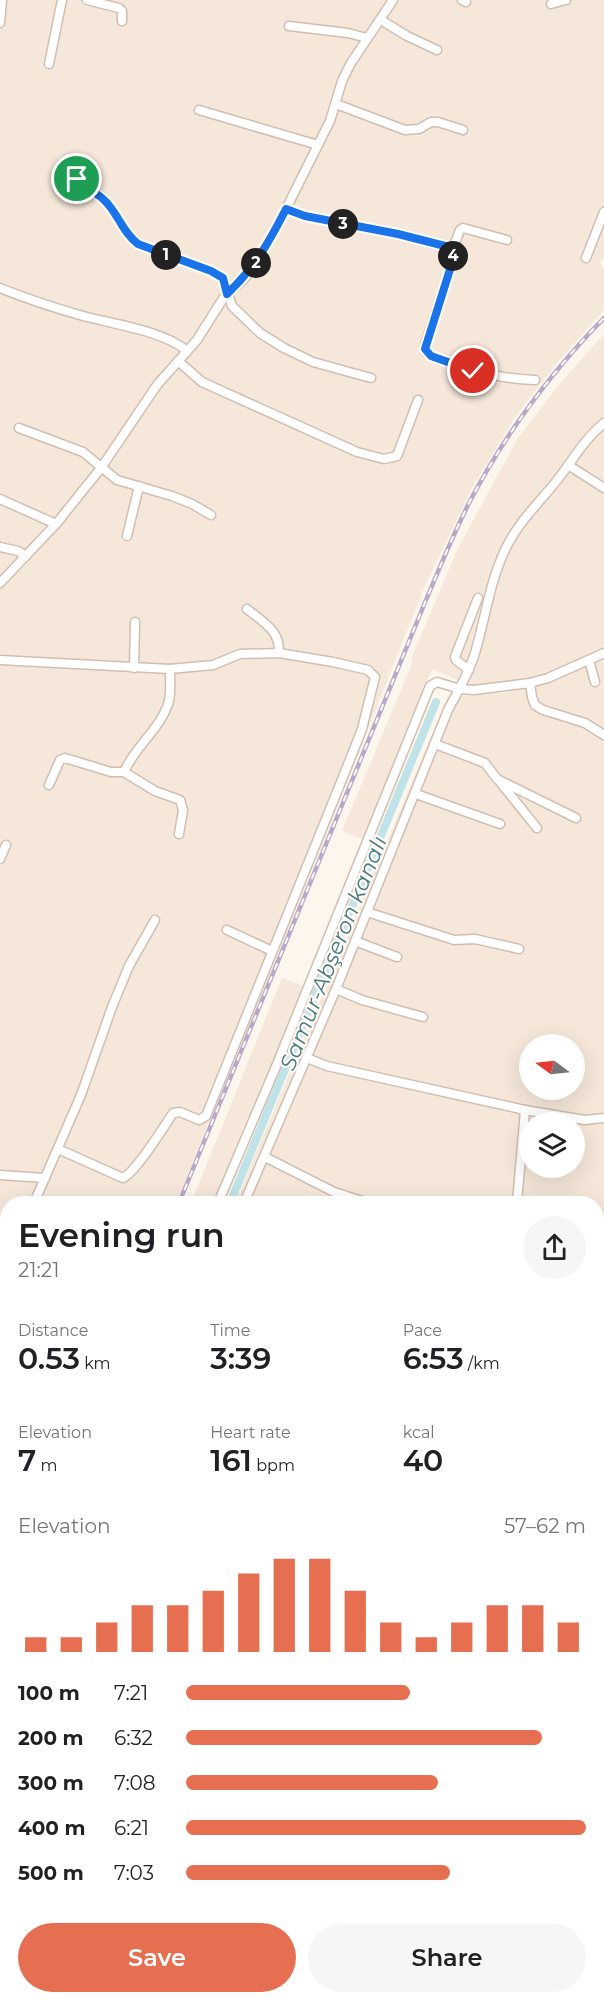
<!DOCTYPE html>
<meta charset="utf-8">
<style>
:root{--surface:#fff;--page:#f6f6f6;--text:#202124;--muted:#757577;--accent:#e76f51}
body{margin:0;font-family:Montserrat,sans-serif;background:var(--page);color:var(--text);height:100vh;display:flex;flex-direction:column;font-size:22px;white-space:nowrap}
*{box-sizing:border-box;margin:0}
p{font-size:20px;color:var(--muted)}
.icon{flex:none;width:33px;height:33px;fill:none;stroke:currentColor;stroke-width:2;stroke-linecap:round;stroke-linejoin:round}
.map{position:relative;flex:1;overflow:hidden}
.panel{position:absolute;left:0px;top:1196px;width:604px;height:808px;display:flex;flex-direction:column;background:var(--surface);border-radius:24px 24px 0 0;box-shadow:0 6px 24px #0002}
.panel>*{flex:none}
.needle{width:39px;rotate:285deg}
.tools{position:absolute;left:519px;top:1034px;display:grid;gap:12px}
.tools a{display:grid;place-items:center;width:66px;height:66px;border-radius:50%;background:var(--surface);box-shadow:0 6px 24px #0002;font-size:30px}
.pin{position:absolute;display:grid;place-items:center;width:51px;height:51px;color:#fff;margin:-26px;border:3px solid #fff;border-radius:50%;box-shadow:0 2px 6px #0007}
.km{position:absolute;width:30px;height:30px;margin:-15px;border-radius:50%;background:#222;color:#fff;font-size:16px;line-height:30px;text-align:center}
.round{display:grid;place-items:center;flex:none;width:63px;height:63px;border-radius:32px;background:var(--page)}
.head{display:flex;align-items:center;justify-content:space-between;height:102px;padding:0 18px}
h1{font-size:33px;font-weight:600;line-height:45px}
.figures{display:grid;grid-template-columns:repeat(3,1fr);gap:9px;height:102px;padding:6px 18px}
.figures div{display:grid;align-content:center}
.figures b{font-size:30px;font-weight:600}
.figures small{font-size:16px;font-weight:400}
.figures p{font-size:16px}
.chart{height:168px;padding:12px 18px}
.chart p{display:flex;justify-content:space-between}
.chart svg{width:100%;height:108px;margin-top:6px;stroke:var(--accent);stroke-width:6}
.action{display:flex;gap:12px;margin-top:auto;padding:12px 18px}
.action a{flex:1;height:69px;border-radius:36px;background:var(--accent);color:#fff;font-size:24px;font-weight:600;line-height:69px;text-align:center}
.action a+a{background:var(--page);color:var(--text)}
ul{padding:0 18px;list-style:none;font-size:20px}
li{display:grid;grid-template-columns:96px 72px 1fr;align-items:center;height:45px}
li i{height:15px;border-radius:8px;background:var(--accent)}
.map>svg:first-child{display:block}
.residential{fill:#f5e8da;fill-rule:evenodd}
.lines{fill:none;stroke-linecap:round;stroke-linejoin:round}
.canal{stroke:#bfe3e8;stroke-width:8}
.street-casing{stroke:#d1beb0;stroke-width:11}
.secondary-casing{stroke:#d6c0b0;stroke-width:15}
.street{stroke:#fff;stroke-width:8}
.secondary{stroke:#fff;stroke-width:12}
.rail-casing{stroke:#b9a8c9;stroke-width:4.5}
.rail{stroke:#fffaf3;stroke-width:2;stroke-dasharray:7;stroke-linecap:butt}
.route-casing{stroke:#fff;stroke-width:12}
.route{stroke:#1a73e8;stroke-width:8}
.labels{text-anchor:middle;stroke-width:4.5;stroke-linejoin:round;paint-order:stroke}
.water-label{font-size:22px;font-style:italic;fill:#437c86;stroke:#fffaf3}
</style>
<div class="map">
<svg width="604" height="2003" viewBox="0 0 604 2003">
<rect width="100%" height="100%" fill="#fdf6ec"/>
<g class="residential">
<polygon points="0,0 604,0 604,256 600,263 604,268 604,310 558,362 515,417 473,486 424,588 277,957 176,1203 8,1203 8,1615 0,1634"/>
<polygon points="604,334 604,650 539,678 497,684 472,686 432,669 364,840 342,831 413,661 411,659 458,548 518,438 561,382"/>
<path d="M 604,657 L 604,1738 L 597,1743 L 597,1203 L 235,1203 L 448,697 L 501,693 L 540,685 ZM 530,1044 L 574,1044 L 574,1089 L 530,1089 ZM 530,1122 L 574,1122 L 574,1167 L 530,1167 Z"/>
<polygon points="282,978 304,986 212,1203 191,1203"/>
<polygon points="7,1745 8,1996 296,1997 289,2003 0,2003 0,1763"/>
<polygon points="604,1748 604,2003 306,2003 314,1996 597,1996 597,1753"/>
</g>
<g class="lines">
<g class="canal">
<polyline points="230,1203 436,702"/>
<polyline points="0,1749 8,1731"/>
</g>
<defs>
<g id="street">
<polyline points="87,0 119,8 122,11 122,21"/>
<polyline points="462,0 466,2"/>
<polyline points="551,4 566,0"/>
<polyline points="381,20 407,36 437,50"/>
<polyline points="0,23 2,0"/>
<polyline points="289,26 348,33 367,38"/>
<polyline points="49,64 62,0"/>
<polyline points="336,104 405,130 419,129 431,122 438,122 463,130"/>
<polyline points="199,110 318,145"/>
<path d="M 79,163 C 78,169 75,177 79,182 C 84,189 96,192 103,198 C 117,211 121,230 138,244 L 211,271 L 223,278 L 232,306 L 260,333 L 284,348 L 313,362 L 371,378"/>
<path d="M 286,209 L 305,216 L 398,234 L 453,248 L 452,263 L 425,345 L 426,352 L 431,356 C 465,369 498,379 535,380"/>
<polyline points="453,248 460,230 463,228 507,240"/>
<polyline points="586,258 604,212"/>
<path d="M 0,288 C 27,299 55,308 83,316 C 113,324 164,331 187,351"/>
<polyline points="178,361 202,382 357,452 384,459 397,456 418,400"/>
<polyline points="19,428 83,452 117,480 172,496 192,504 211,515"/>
<polyline points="568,465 604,488"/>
<polyline points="0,499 56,524"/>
<polyline points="127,536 139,486"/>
<polyline points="0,547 18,551 26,556"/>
<polyline points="0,583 56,524 101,468 157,385 197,340 224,297 243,280 258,261 286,209 330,121 342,81 351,63 393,0"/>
<path d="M 247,609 C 264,623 280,630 279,653"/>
<path d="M 0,660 L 170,669 L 213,665 L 240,654 L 279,653 L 333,662 L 368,670 L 375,677 L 362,729 L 347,767 L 206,1116 L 199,1120 L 180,1112 L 173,1113 C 163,1128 137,1171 123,1178 L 58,1149"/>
<polyline points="589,660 595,682"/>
<polyline points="134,668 135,622"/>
<path d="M 170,669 C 170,680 171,691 169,701 C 161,729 135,746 124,772 L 155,791 L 180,800 L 183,810 L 179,834"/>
<polyline points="469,670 456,660 455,657 478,598"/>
<polyline points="530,683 532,697 535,705 543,710 585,723 604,735"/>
<polyline points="435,744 485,763 497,779 576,818"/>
<polyline points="500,782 537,828"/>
<polyline points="49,785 60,760 65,758 111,772 124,772"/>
<polyline points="416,794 500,824"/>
<polyline points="0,859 6,845"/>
<polyline points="367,912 454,940 475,939 519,949"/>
<polyline points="227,930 272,951"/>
<polyline points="355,941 397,957"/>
<polyline points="336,989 362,1000 423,1017"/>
<polyline points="307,1058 327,1066 525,1110 585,1120 604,1118"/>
<polyline points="265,1157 334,1192 368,1203"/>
<polyline points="0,1175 45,1178"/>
<polyline points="34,1203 81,1095 112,1007 129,966 155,920"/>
<polyline points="218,1203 277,1064 430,686 437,682 460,689 474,690 530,683 548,678 604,653"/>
<path d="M 244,1203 L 336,989 L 448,710 C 458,691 469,673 475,653 C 486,616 490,578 508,544 C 521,519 541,501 558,479 C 573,460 585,438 604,423"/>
<polyline points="517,1203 525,1110"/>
<polyline points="0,1272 8,1257"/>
<polyline points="597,1395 604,1399"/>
<polyline points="0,1412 8,1416"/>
<polyline points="0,1448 8,1430"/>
<polyline points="0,1545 8,1547"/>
<polyline points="597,1563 604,1563"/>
<polyline points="0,1580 8,1583"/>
<polyline points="0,1619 8,1601"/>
<polyline points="597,1693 604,1699"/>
<polyline points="0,1720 8,1703"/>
<polyline points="0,1776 8,1759"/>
<polyline points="597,1783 604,1785"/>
<polyline points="0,1913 8,1916"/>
<polyline points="597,1985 604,1987"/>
<polyline points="278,1996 293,2003"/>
</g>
<g id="secondary">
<polyline points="597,1748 604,1743"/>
<polyline points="298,2003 306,1996"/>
</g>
</defs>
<use href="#street" class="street-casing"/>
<use href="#secondary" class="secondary-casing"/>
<use href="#street" class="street"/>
<use href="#secondary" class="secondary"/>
<defs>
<g id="rail">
<path d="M 179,1203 L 426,600 C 440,567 453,535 469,503 C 504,436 551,372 604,318"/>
<polyline points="0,1656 8,1638"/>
</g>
</defs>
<use href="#rail" class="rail-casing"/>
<use href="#rail" class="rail"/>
</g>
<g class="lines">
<defs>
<path id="route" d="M 77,179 C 82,188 95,191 103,199 C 118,212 121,231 138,244 L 211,271 L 223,278 L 227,294 C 255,267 268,244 286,209 L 305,216 L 398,234 L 453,248 L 452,263 L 425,349 L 431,356 L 473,371"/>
</defs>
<use href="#route" class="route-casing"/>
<use href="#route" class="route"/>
</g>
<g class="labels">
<g class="water-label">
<text transform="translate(333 953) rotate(-68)" y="8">Samur-Abşeron kanalı</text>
</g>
</g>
</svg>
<div class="tools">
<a><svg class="needle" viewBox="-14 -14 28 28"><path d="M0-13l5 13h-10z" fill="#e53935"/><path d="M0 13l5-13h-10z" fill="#757577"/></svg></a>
<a><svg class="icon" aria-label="layers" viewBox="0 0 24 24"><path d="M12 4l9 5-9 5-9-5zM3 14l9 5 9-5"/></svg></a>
</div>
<div class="pin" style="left:77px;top:179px;background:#1e9e55"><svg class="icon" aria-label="arrive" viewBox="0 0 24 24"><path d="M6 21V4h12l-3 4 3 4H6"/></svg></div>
<div class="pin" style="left:473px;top:371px;background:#d93025"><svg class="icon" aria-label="check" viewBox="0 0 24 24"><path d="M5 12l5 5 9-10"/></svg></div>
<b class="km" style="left:166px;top:255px">1</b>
<b class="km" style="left:256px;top:263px">2</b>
<b class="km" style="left:343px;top:224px">3</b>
<b class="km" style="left:453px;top:256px">4</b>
<section class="panel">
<div class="head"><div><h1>Evening run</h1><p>21:21</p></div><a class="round"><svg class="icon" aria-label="share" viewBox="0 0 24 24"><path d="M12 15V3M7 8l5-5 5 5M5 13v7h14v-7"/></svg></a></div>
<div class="figures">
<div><p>Distance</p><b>0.53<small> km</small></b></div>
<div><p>Time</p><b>3:39</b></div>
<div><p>Pace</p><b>6:53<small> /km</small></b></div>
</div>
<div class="figures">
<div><p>Elevation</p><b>7<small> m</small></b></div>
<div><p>Heart rate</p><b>161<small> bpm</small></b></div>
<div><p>kcal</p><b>40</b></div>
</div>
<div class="chart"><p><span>Elevation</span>57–62 m</p>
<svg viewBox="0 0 160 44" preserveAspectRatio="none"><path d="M5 44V38M15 44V38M25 44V32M35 44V25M45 44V25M55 44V19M65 44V12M75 44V6M85 44V6M95 44V19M105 44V32M115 44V38M125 44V32M135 44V25M145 44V25M155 44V32"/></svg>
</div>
<ul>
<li><b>100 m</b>7:21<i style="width:56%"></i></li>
<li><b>200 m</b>6:32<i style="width:89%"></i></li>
<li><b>300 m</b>7:08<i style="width:63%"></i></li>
<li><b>400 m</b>6:21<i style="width:100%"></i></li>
<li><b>500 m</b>7:03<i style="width:66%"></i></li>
</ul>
<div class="action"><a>Save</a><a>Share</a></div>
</section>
</div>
